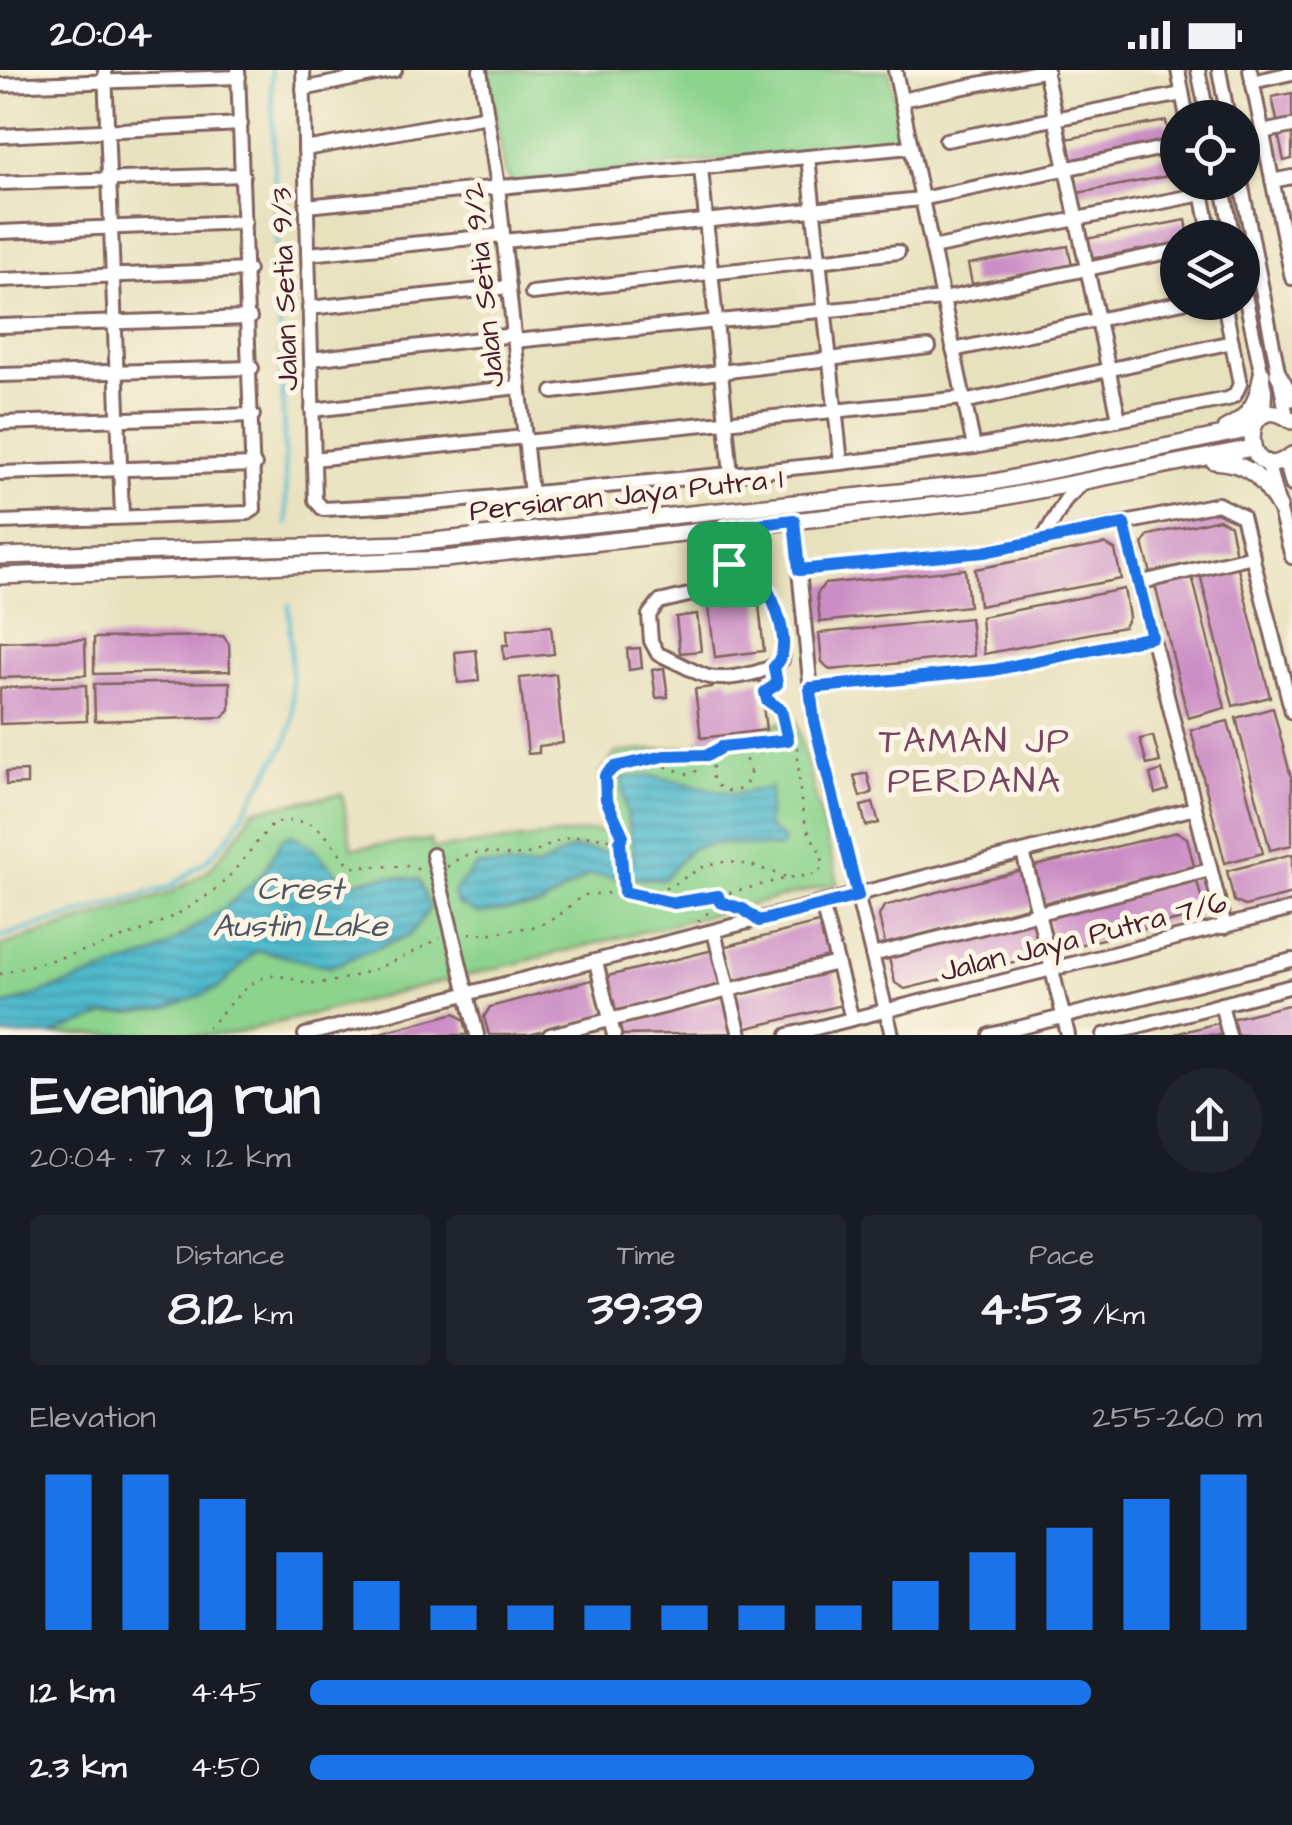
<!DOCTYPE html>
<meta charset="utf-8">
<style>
:root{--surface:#171b24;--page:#20242c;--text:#f1f3f6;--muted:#9ea1a6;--accent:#1a73e8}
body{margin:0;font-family:"Architects Daughter",sans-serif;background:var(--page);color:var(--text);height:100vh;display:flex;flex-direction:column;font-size:38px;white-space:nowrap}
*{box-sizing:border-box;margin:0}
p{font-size:32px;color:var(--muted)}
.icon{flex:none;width:55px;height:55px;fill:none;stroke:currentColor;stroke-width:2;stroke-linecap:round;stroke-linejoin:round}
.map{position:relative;height:965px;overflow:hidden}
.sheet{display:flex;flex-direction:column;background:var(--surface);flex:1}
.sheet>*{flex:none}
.buttons{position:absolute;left:1160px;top:30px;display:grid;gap:20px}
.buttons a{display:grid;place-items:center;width:100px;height:100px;border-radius:50%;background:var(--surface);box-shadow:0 2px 8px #0004;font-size:50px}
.pin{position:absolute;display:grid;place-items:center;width:85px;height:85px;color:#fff;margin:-42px;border-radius:20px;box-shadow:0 5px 15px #0006}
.round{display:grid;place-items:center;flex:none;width:105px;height:105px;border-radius:52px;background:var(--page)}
.head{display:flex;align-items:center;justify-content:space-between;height:170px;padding:0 30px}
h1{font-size:55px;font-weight:800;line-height:75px}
.figures{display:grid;grid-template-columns:repeat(3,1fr);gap:15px;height:170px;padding:10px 30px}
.figures div{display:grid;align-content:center;border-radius:10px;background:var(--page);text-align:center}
.figures b{font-size:50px;font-weight:800}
.figures small{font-size:28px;font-weight:400}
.figures p{font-size:28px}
.chart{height:280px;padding:20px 30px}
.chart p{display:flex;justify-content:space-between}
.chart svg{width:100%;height:180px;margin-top:10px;stroke:var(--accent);stroke-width:6}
ul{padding:0 30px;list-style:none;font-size:32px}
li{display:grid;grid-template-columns:160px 120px 1fr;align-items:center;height:75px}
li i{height:25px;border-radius:12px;background:var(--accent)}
.status{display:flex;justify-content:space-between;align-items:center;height:70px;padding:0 50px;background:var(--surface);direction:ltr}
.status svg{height:28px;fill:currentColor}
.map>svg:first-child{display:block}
.green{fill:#8cd38d;stroke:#6b795c;stroke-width:2.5}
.water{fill:url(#water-rules);stroke:#4d6c7c;stroke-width:2.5}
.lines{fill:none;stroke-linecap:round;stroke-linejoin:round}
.stream{stroke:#50bacd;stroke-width:4}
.building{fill:#cb8cc5}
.minor-casing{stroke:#81635e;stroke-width:18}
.major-casing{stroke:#81635e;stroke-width:20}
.path{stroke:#81635e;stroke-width:2.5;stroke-dasharray:2.5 8;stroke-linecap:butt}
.minor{stroke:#fff;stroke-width:12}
.major{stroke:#fff;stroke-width:15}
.route-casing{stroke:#fff;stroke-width:20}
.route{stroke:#1a73e8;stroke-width:12}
.labels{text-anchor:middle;stroke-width:10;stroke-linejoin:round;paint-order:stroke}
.street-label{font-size:30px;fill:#4a1f2b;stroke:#fcf5e5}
.water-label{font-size:32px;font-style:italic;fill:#4c5564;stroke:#fcf5e5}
.quarter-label{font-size:35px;letter-spacing:2.5px;fill:#774561;stroke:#fcf5e5}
</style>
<div class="status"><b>20:04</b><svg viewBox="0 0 49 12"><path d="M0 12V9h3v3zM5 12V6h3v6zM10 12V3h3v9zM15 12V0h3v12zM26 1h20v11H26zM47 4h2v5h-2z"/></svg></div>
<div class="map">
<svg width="1292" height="965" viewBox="0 0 1292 965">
<defs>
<pattern id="water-rules" width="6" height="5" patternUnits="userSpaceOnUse" patternTransform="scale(2.5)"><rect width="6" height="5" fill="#50bacd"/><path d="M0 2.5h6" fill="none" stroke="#4497a7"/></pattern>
</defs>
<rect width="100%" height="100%" fill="#fcf5e5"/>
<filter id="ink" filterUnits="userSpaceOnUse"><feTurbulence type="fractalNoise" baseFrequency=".01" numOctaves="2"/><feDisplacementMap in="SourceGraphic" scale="20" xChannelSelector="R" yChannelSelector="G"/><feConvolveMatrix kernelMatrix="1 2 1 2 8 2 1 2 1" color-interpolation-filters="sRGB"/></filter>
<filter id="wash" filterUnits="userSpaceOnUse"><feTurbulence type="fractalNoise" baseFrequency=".0048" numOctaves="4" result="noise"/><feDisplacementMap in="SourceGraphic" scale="40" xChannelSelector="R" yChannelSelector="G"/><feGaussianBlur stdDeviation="2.25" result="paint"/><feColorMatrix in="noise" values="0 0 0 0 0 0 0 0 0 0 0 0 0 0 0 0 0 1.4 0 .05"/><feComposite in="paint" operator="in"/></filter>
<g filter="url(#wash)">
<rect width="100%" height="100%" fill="#e8e1be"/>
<g class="green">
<polygon points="487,0 889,0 902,63 894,71 513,113 505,102"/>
<polygon points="796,651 838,813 228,965 0,965 0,876 170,823 208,801 242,759 253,740 342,724 352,778 430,770 433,779 606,760 600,704 616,683 698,676 698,671 767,662 768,655"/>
</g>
<g class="water">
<polygon points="653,706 733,724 771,718 767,757 784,770 781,778 721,773 691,778 663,810 589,805 541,836 479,844 456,833 453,822 477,795 537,798 572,778 609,782 634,790 621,707"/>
<polygon points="291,764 312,777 346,813 385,806 419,810 430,838 410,865 330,897 257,880 219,918 166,939 105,945 51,965 0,965 0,937 155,884 229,834 262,804 283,768"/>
</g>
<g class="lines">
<g class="stream">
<polyline points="271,0 287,454"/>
<polyline points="0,867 170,817 205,792 230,765 286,673 293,651 289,535"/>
</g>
</g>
<g id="blocks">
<g class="building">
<polygon points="1292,23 1292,52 1278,55 1272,27"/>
<polygon points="1166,51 1170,71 1070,90 1066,69"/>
<polygon points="1292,60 1292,89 1284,91 1278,63"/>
<polygon points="1174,84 1178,104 1078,123 1075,102"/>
<polygon points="1186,150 1189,168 1178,168 1178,173 1090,189 1086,169"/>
<polygon points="1068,176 1072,196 972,214 968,194"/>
<polygon points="1219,449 1230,455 1236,485 1151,504 1143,473 1149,465"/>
<polygon points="1105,474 1115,480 1121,509 979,536 975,499"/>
<polygon points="1237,494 1270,627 1233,636 1200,504"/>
<polygon points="965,499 969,536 820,552 817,524 824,514"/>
<polygon points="1192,506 1225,638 1188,648 1155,515"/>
<polygon points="1124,519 1129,547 1124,557 984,584 981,547"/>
<polygon points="758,526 764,581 715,587 708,531"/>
<polygon points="697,544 701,581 680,583 676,547"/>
<polygon points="970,548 974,586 830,600 822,592 819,563"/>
<polygon points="551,556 554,584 504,589 503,575 508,575 507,560"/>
<polygon points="223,566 229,574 230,601 94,604 94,568"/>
<polygon points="85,569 86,605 0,608 0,572"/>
<polygon points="640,578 642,598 629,600 627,579"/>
<polygon points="476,580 479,611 458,613 455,582"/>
<polygon points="664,598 668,627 656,628 652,600"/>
<polygon points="556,604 563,673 539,676 539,683 528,684 520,608"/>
<polygon points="729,609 730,615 760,611 766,660 701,668 695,619 713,617 712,612"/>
<polygon points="230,612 230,639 224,647 95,651 94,614"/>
<polygon points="86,615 87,651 0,654 0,618"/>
<polygon points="1273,638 1292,711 1292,775 1270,780 1236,648"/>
<polygon points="1228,651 1263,783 1225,793 1191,660"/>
<polygon points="1153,666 1160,692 1147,695 1140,669"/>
<polygon points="1162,700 1168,720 1155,724 1150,704"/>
<polygon points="27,701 27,714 6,715 6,702"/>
<polygon points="867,703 872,723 860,727 854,706"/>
<polygon points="873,733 879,753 866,756 861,736"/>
<polygon points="1177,762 1187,768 1194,796 1043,833 1035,796"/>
<polygon points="1292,784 1292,824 1245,836 1234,831 1227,801"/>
<polygon points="1025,799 1035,835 885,874 879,846 884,836"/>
<polygon points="1196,807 1203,835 1198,845 1055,881 1046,845"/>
<polygon points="1037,847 1046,884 905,919 895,913 888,884"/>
<polygon points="822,852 830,887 732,911 723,877"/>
<polygon points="713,880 722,915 613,942 604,907"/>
<polygon points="833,900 842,935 744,959 735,924"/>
<polygon points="595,909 605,945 529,965 489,965 484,947 490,937"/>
<polygon points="725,928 733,963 618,965 616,955"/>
<polygon points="1292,934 1292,965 1234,965 1230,949"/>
<polygon points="455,943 464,950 468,965 372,965"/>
<polygon points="1222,952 1226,965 1175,965 1175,964"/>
</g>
</g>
</g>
<g filter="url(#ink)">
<use href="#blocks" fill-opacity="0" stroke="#81635e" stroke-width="2.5"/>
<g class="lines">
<defs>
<g id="minor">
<polyline points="105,0 122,446"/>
<polyline points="303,0 315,430 323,439 424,434 841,393 974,377 1228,329 1235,325 1240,314 1224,232"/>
<polyline points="480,0 498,117 531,424"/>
<polyline points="895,0 974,377"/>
<polyline points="1045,0 1119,349"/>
<polyline points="1178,0 1187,48"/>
<polyline points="1198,0 1208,48"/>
<polyline points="1219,0 1228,48"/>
<polyline points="1250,0 1292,208"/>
<polyline points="1252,12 1292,3"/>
<polyline points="0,15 239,7"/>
<polyline points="303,19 395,0"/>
<polyline points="901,30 1047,0"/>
<polyline points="1262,62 1292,56"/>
<polyline points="0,66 241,54"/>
<polyline points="946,70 1182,24"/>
<polyline points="305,79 487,46"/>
<polyline points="808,87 841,393"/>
<polyline points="701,98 731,404"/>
<polyline points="1272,111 1292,107"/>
<polyline points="1200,112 1211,168"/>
<polyline points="1222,112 1233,168"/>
<polyline points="1241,112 1287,347"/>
<polyline points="0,113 243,105"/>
<polyline points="306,136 910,77"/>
<polyline points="0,162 245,152"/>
<polyline points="504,171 921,129 1178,75"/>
<polyline points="932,178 1202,124"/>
<polyline points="308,184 503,165"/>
<polyline points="0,210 248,200"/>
<polyline points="1242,211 1265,320 1264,346"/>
<polyline points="532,223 898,182"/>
<polyline points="309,238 509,217"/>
<polyline points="0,256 250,248"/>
<polyline points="514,271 943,229 1178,180"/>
<polyline points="953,280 1183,232"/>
<polyline points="311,289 514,265"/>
<polyline points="0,305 252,298"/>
<polyline points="553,322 929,277"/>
<polyline points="964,332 1232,272"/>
<polyline points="312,340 519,317"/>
<polyline points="0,353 253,345"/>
<polyline points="525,372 963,328"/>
<polyline points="313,389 525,367"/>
<polyline points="1285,390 1292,415"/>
<polyline points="1267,391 1292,487"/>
<polyline points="0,403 255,395"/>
<polyline points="794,450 814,651 892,965"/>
<polyline points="0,452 248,443 254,439 238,0"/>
<polyline points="1124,454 1225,857"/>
<polyline points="725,458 729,494"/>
<polyline points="1042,470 1066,429 1085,411"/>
<circle cx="730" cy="511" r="17"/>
<polyline points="799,500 984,482 1218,434 1242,446 1292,642"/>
<polyline points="1138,513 1253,486"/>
<path d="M 714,519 L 659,532 L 649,545 L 651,571 L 658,584 C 674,590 688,599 703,605 C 722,613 767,603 782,590 C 786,569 778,540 768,521 L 747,512"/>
<polyline points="810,618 995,600 1152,567"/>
<polyline points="1023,782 1068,965"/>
<polyline points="433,785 477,965"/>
<polyline points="822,835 852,949"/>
<polyline points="714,862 740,965"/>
<polyline points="872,885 1210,800"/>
<polyline points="596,892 614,965"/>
<polyline points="1221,934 1229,965"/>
<polyline points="305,965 1195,738"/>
<polyline points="550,965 837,893"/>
<polyline points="788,965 1292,839"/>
<polyline points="990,965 1292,890"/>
<polyline points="1104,965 1292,916"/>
</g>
<g id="major">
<polyline points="1278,304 1292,328"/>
<path d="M 1292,351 C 1238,312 1240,425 1292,385"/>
<path d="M 1226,358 C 1252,346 1257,331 1262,304"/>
<path d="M 1214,391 C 1250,393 1262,408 1279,437"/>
<polyline points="0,486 405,474 994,412 1252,359"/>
<polyline points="0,506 445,489 994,429 1252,378"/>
</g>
</defs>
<use href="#minor" class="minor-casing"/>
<use href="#major" class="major-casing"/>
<g class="path">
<polyline points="776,606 777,614 765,623 767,631 781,640 788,668"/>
<polyline points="733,681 736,663"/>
<circle cx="731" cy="702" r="19"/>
<polyline points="656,689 685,684 707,685"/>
<polyline points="621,774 624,821"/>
<path d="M 447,797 C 481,769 497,791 529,784 C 539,782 549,774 558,771 C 579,763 600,767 620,771 L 623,766 L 606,729 L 605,707 C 631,679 661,696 691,705 C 703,697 707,683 722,678 C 742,670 767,675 788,669 L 797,678 C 800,705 798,734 808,760 C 814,775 830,788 818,804 L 787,808 L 695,832 L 674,833 L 625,822 L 583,825 L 557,847 L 538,856 L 486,864 L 467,863"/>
<path d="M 645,825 C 668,820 681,809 701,798 C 727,784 760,798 786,807"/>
<polyline points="698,851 720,833 746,841"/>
<path d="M 0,904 C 68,885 146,868 205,827 C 234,808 250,777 274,753 C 323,744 323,767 352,797 L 408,796 L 423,801"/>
<path d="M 199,965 C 221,949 242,911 270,906 C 285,904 301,914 316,913 C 354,912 407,886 440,868"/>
</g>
<use href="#minor" class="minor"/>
<use href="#major" class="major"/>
</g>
</g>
<g class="lines" filter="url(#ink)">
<defs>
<path id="route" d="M 794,450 L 799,500 L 984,482 L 1124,454 L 1152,567 L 994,600 L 810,618 L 814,651 L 858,826 L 759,851 L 743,839 L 720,832 L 718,826 L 674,833 L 624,822 L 620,771 L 623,766 L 606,729 L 605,706 L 614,697 L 664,686 L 708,685 L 722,677 L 788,670 L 781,640 L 767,630 L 765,622 L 777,614 L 774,597 C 793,581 778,540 768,521 L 747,512 L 744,501 L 729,494 L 725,458 Z"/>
</defs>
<use href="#route" class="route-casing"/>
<use href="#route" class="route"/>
</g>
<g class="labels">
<g class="street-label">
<text transform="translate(483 215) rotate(-96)" y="10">Jalan Setia 9/2</text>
<text transform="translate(284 219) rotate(-92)" y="10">Jalan Setia 9/3</text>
<text transform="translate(626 424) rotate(-6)" y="10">Persiaran Jaya Putra 1</text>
<text transform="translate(1083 866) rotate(-14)" y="10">Jalan Jaya Putra 7/6</text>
</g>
<g class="water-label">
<text x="300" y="829">Crest<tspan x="300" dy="37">Austin Lake</tspan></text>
</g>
<g class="quarter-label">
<text x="975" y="682">TAMAN JP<tspan x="975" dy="40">PERDANA</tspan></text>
</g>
</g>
</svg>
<div class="buttons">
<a><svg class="icon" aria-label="locate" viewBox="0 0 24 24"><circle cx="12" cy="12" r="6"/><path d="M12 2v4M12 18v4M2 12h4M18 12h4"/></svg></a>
<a><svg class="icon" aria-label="layers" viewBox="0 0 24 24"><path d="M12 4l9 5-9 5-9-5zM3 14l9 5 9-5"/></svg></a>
</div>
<div class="pin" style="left:729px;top:494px;background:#1e9e55"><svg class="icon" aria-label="arrive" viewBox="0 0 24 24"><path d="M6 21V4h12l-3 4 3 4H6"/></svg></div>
</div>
<section class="sheet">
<div class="head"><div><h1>Evening run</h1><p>20:04 · 7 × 1.2 km</p></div><a class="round"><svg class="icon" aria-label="share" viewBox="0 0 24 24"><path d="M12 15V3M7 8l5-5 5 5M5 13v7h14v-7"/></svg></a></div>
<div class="figures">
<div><p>Distance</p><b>8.12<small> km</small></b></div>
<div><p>Time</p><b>39:39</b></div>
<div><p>Pace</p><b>4:53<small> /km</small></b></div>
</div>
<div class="chart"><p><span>Elevation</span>255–260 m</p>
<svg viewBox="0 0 160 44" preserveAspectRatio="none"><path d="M5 44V6M15 44V6M25 44V12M35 44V25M45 44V32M55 44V38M65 44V38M75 44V38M85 44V38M95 44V38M105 44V38M115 44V32M125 44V25M135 44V19M145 44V12M155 44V6"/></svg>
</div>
<ul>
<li><b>1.2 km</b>4:45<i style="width:82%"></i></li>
<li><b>2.3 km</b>4:50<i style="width:76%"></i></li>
</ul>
</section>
